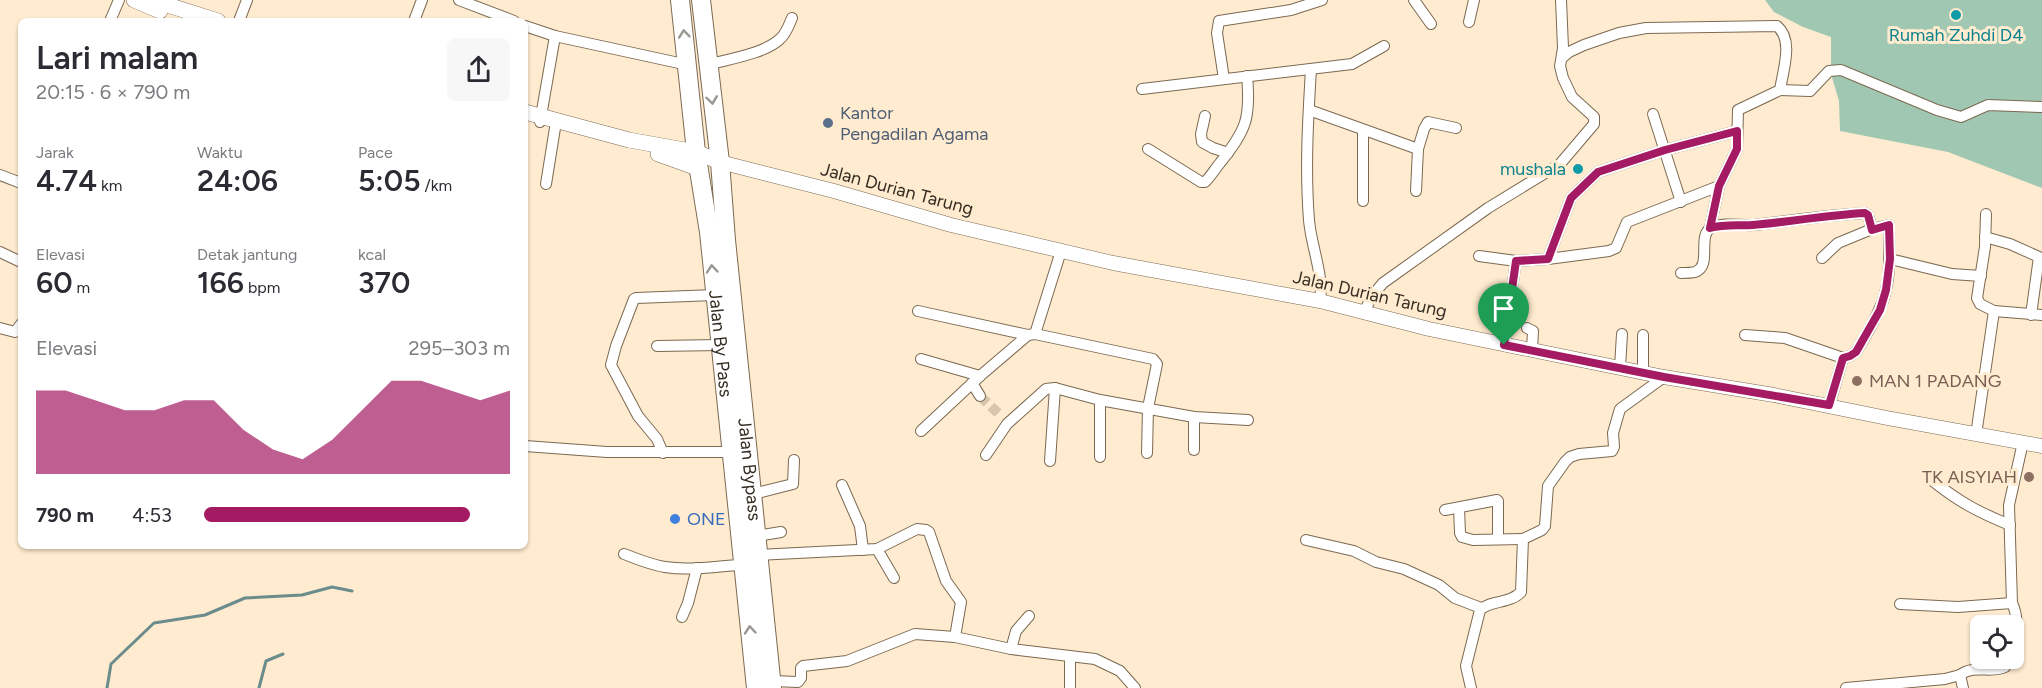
<!DOCTYPE html>
<html lang="id">
<meta charset="utf-8">
<style>
:root{--surface:#fff;--page:#f7f7f7;--text:#2b2b33;--muted:#7c7c81;--accent:#a41b63}
body{margin:0;font-family:Figtree,sans-serif;background:var(--page);color:var(--text);height:100vh;display:flex;flex-direction:column;font-size:22px;white-space:nowrap}
*{box-sizing:border-box;margin:0}
p{font-size:20px;color:var(--muted)}
.icon{flex:none;width:33px;height:33px;fill:none;stroke:currentColor;stroke-width:2;stroke-linecap:round;stroke-linejoin:round}
.map{position:relative;flex:1;overflow:hidden}
.side{position:absolute;left:18px;top:18px;width:510px;height:531px;display:flex;flex-direction:column;background:var(--surface);border-radius:9px;box-shadow:0 2px 4px #0004}
.side>*{flex:none}
.tools{position:absolute;left:1970px;top:615px;display:grid;gap:12px}
.tools a{display:grid;place-items:center;width:54px;height:54px;border-radius:9px;background:var(--surface);box-shadow:0 2px 4px #0004;font-size:30px}
.pin{position:absolute;display:grid;place-items:center;width:51px;height:51px;color:#fff;margin:-62px -26px;border-radius:50% 50% 50% 0;rotate:-45deg;box-shadow:0 0 6px #0007}
.pin .icon{rotate:45deg}
.round{display:grid;place-items:center;flex:none;width:63px;height:63px;border-radius:9px;background:var(--page)}
.headline{display:flex;align-items:center;justify-content:space-between;height:102px;padding:0 18px}
h1{font-size:33px;font-weight:600;line-height:45px}
.stats{display:grid;grid-template-columns:repeat(3,1fr);gap:9px;height:102px;padding:6px 18px}
.stats div{display:grid;align-content:center}
.stats b{font-size:30px;font-weight:600}
.stats small{font-size:16px;font-weight:400}
.stats p{font-size:16px}
.chart{height:168px;padding:12px 18px}
.chart p{display:flex;justify-content:space-between}
.chart svg{width:100%;height:108px;margin-top:6px;fill:var(--accent);opacity:.7}
ul{padding:0 18px;list-style:none;font-size:20px}
li{display:grid;grid-template-columns:96px 72px 1fr;align-items:center;height:45px}
li i{height:15px;border-radius:8px;background:var(--accent)}
.map>svg:first-child{display:block}
.forest{fill:#a0c7b1}
.lines{fill:none;stroke-linecap:round;stroke-linejoin:round}
.stream{stroke:#6b8c8d;stroke-width:3}
.minor-tunnel{stroke:#d7c5ad;stroke-width:10;stroke-dasharray:10 5;stroke-linecap:butt}
.minor-casing{stroke:#7b6951;stroke-width:12}
.tertiary-casing{stroke:#7b6951;stroke-width:15}
.secondary-casing{stroke:#7b6951;stroke-width:16}
.trunk-casing{stroke:#7b6951;stroke-width:20}
.minor{stroke:#fff;stroke-width:10}
.tertiary{stroke:#fff;stroke-width:14}
.secondary{stroke:#fff;stroke-width:15}
.trunk{stroke:#fff;stroke-width:18}
.oneway{stroke:#9a9691}
.route-casing{stroke:#fff;stroke-width:12}
.route{stroke:#a41b63;stroke-width:8}
.culture-dot{fill:#0f9aa8;stroke:#ffebcf;stroke-width:2}
.service-dot{fill:#5c6f8a;stroke:#ffebcf;stroke-width:2}
.education-dot{fill:#8d6e63;stroke:#ffebcf;stroke-width:2}
.shop-dot{fill:#3f7fe0;stroke:#ffebcf;stroke-width:2}
.labels{text-anchor:middle;stroke-width:6;stroke-linejoin:round;paint-order:stroke}
.culture-label{font-size:18px;fill:#0d838f;stroke:#ffebcf}
.service-label{font-size:18px;fill:#4e5e75;stroke:#ffebcf;text-anchor:start}
.street-label{font-size:18px;fill:#352d23;stroke:#ffebcf}
.education-label{font-size:18px;fill:#785e54;stroke:#ffebcf;text-anchor:start}
.shop-label{font-size:18px;fill:#366cbe;stroke:#ffebcf;text-anchor:start}
</style>
<div class="map">
<svg width="2042" height="688" viewBox="0 0 2042 688">
<rect width="100%" height="100%" fill="#ffebcf"/>
<polygon class="forest" points="1765,0 2042,0 2042,188 1948,152 1840,131 1839,101 1831,74 1831,37 1803,27 1774,12"/>
<g class="lines">
<g class="stream">
<polyline points="107,688 111,664 154,623 205,615 245,598 302,595 332,587 352,591"/>
<polyline points="259,688 266,661 283,654"/>
</g>
<polyline class="minor-tunnel" points="980,396 1001,416"/>
<defs>
<g id="minor">
<polyline points="459,0 514,21"/>
<polyline points="1414,0 1431,24"/>
<polyline points="110,21 119,0"/>
<polyline points="239,21 247,0"/>
<polyline points="414,21 422,0"/>
<polyline points="1469,22 1474,0"/>
<polyline points="525,26 555,36 688,65"/>
<path d="M 1562,58 L 1569,52 L 1584,45 L 1619,33 L 1646,28 L 1777,26 C 1794,40 1783,70 1780,90 L 1738,110 L 1737,149 L 1719,186 L 1710,228"/>
<path d="M 707,65 C 728,59 764,54 780,39 C 786,34 789,25 792,18"/>
<path d="M 1311,69 C 1308,119 1305,169 1309,220 C 1311,246 1324,275 1320,301"/>
<polyline points="1224,79 1217,33 1219,21 1291,10 1322,0"/>
<polyline points="1142,89 1352,64 1384,46"/>
<polyline points="1780,90 1810,91 1829,71 1841,70 1937,110 1961,117 1988,105 2042,107"/>
<polyline points="1309,110 1418,149 1416,191"/>
<polyline points="1653,114 1681,202"/>
<polyline points="1205,116 1201,134 1202,142 1213,148 1228,153"/>
<polyline points="540,122 555,36"/>
<polyline points="1363,130 1363,201"/>
<path d="M 1148,149 L 1201,182 L 1205,182 C 1211,176 1215,169 1220,163 C 1246,130 1251,119 1247,76"/>
<polyline points="1418,149 1424,129 1428,122 1456,128"/>
<polyline points="0,175 21,183"/>
<polyline points="546,184 555,128"/>
<polyline points="1986,214 1985,247 1977,298 1980,304 1994,311 2042,315"/>
<polyline points="1985,237 2010,244 2039,257 2031,315"/>
<polyline points="0,252 21,262"/>
<polyline points="1479,256 1516,261 1548,259 1609,251 1616,248 1627,222 1719,186"/>
<polyline points="1822,258 1838,243 1872,229"/>
<polyline points="1548,259 1571,198 1598,172 1665,150 1737,131"/>
<polyline points="1890,259 1952,274 1981,276"/>
<path d="M 1681,273 C 1685,273 1691,273 1695,272 C 1713,266 1696,235 1712,227 C 1724,222 1741,226 1754,225 C 1791,221 1827,215 1865,213 L 1868,215 L 1872,229 L 1889,225 C 1889,253 1892,284 1879,310 C 1873,325 1864,338 1856,352 L 1850,356 L 1843,358 L 1785,338 L 1745,335"/>
<polyline points="918,311 1028,335"/>
<polyline points="1364,312 1372,296 1383,283 1488,208 1560,164 1594,124 1594,117 1572,97 1563,78 1560,66 1563,48 1561,0"/>
<polyline points="0,328 15,332 21,324"/>
<polyline points="1527,328 1533,331 1532,350"/>
<polyline points="1035,334 1153,359 1157,364 1148,408 1147,453"/>
<polyline points="1504,345 1516,261"/>
<polyline points="657,346 720,345"/>
<polyline points="921,359 980,376"/>
<polyline points="1620,367 1622,334"/>
<polyline points="1643,372 1643,335"/>
<polyline points="972,383 980,396"/>
<polyline points="1829,406 1843,358"/>
<polyline points="921,431 980,376 1028,335 1035,334 1061,251"/>
<polyline points="1976,435 1994,311"/>
<polyline points="525,446 607,452 731,452"/>
<polyline points="1194,450 1194,417"/>
<polyline points="663,453 657,439 638,416 611,365 616,346 634,299 636,298 715,295"/>
<polyline points="986,455 1007,424 1046,389 1055,388 1100,400 1194,417 1248,420"/>
<polyline points="1100,457 1100,400"/>
<polyline points="1050,461 1055,388"/>
<path d="M 1933,481 C 1959,502 1980,513 2010,525"/>
<polyline points="842,485 860,526 863,550"/>
<polyline points="753,494 793,484 794,460"/>
<polyline points="1459,508 1460,533 1462,537 1473,540 1523,539"/>
<polyline points="1445,510 1497,500 1498,501 1498,539"/>
<polyline points="757,536 781,532"/>
<polyline points="1306,540 1354,551 1376,562 1404,569 1439,585 1455,598 1481,608"/>
<polyline points="877,549 894,578"/>
<path d="M 624,554 C 637,559 651,565 665,567 C 690,571 716,566 742,565"/>
<polyline points="758,555 877,549 917,529 926,530 929,532 946,581 961,602 955,637"/>
<polyline points="1900,604 1958,607 2012,603"/>
<polyline points="682,617 688,603 697,568"/>
<path d="M 2013,642 C 2019,632 2017,613 2012,603 L 2009,505 L 2023,442"/>
<polyline points="1011,649 1016,631 1029,616"/>
<polyline points="772,681 798,682 801,678 801,668 803,666 847,661 915,634 955,637 1011,649 1095,659 1120,671 1135,688"/>
<polyline points="1070,688 1070,657"/>
<path d="M 1471,688 L 1466,666 L 1480,610 C 1490,600 1510,604 1521,592 L 1523,539 L 1542,530 L 1545,526 L 1548,486 L 1565,462 L 1570,457 L 1579,454 L 1612,451 L 1614,447 L 1613,433 L 1620,409 L 1664,377"/>
<polyline points="1846,688 1945,679 1960,675"/>
<path d="M 1963,688 L 1960,675 C 1974,664 1991,674 2005,667 L 2006,658"/>
</g>
<polyline id="tertiary" points="720,162 834,191 951,225 1113,263 1320,301 1429,329 1664,377 1774,395 1887,418 2042,446"/>
<g id="secondary">
<polyline points="134,0 160,11"/>
<polyline points="152,0 218,21"/>
<polyline points="525,112 629,140 696,152 720,162"/>
<polyline points="658,154 700,169"/>
</g>
<g id="trunk">
<path id="s1" d="M 680,0 L 696,152 L 709,232 L 756,688"/>
<path id="s2" d="M 701,0 L 720,162 L 726,240 L 772,688"/>
</g>
</defs>
<use href="#minor" class="minor-casing"/>
<use href="#tertiary" class="tertiary-casing"/>
<use href="#secondary" class="secondary-casing"/>
<use href="#trunk" class="trunk-casing"/>
<use href="#minor" class="minor"/>
<use href="#tertiary" class="tertiary"/>
<use href="#secondary" class="secondary"/>
<use href="#trunk" class="trunk"/>
</g>
<defs><path id="oneway-chevron" d="M-2-3.5L2.5 0L-2 3.5" fill="none" stroke-width="1.6" stroke-linecap="round" stroke-linejoin="round" transform="scale(1.5)"/></defs>
<g class="oneway">
<use href="#oneway-chevron" transform="translate(684 34) rotate(-96)"/>
<use href="#oneway-chevron" transform="translate(712 100) rotate(82)"/>
<use href="#oneway-chevron" transform="translate(712 269) rotate(-95)"/>
<use href="#oneway-chevron" transform="translate(750 630) rotate(-95)"/>
</g>
<g class="lines">
<defs>
<path id="route" d="M 1737,131 L 1737,149 L 1719,186 L 1710,228 C 1724,224 1737,226 1752,225 C 1790,222 1827,215 1865,213 L 1868,215 L 1872,230 L 1889,225 L 1890,259 L 1886,290 L 1880,310 L 1856,352 L 1850,356 L 1843,358 L 1829,405 L 1664,377 L 1504,345 L 1516,261 L 1548,259 L 1571,198 L 1598,172 L 1665,150 Z"/>
</defs>
<use href="#route" class="route-casing"/>
<use href="#route" class="route"/>
</g>
<g class="culture-dot">
<circle cx="1956" cy="15" r="6"/>
<circle cx="1578" cy="169" r="6"/>
</g>
<circle class="service-dot" cx="828" cy="123" r="6"/>
<g class="education-dot">
<circle cx="1857" cy="381" r="6"/>
<circle cx="2029" cy="477" r="6"/>
</g>
<circle class="shop-dot" cx="675" cy="519" r="6"/>
<g class="labels">
<g class="culture-label">
<text x="1956" y="41">Rumah Zuhdi D4</text>
<text x="1566" y="175" text-anchor="end">mushala</text>
</g>
<g class="service-label">
<text x="840" y="119">Kantor<tspan x="840" dy="21">Pengadilan Agama</tspan></text>
</g>
<g class="street-label">
<text transform="translate(897 189) rotate(15)" y="6">Jalan Durian Tarung</text>
<text transform="translate(1370 294) rotate(13)" y="6">Jalan Durian Tarung</text>
<text dy="6" stroke="none"><textPath href="#s1" startOffset="346">Jalan By Pass</textPath></text>
<text dy="6" stroke="none"><textPath href="#s2" startOffset="472">Jalan Bypass</textPath></text>
</g>
<g class="education-label">
<text x="1869" y="387">MAN 1 PADANG</text>
<text x="2017" y="483" text-anchor="end">TK AISYIAH</text>
</g>
<g class="shop-label">
<text x="687" y="525">ONE</text>
</g>
</g>
</svg>
<div class="tools">
<a><svg class="icon" aria-label="locate" viewBox="0 0 24 24"><circle cx="12" cy="12" r="6"/><path d="M12 2v4M12 18v4M2 12h4M18 12h4"/></svg></a>
</div>
<div class="pin" style="left:1504px;top:345px;background:#1e9e55"><svg class="icon" aria-label="arrive" viewBox="0 0 24 24"><path d="M6 21V4h12l-3 4 3 4H6"/></svg></div>
<section class="side">
<div class="headline"><div><h1>Lari malam</h1><p>20:15 · 6 × 790 m</p></div><a class="round"><svg class="icon" aria-label="share" viewBox="0 0 24 24"><path d="M12 15V3M7 8l5-5 5 5M5 13v7h14v-7"/></svg></a></div>
<div class="stats">
<div><p>Jarak</p><b>4.74<small> km</small></b></div>
<div><p>Waktu</p><b>24:06</b></div>
<div><p>Pace</p><b>5:05<small> /km</small></b></div>
</div>
<div class="stats">
<div><p>Elevasi</p><b>60<small> m</small></b></div>
<div><p>Detak jantung</p><b>166<small> bpm</small></b></div>
<div><p>kcal</p><b>370</b></div>
</div>
<div class="chart"><p><span>Elevasi</span>295–303 m</p>
<svg viewBox="0 0 160 44" preserveAspectRatio="none"><path d="M0 44V10L10 10L20 14L30 18L40 18L50 14L60 14L70 26L80 34L90 38L100 30L110 18L120 6L130 6L140 10L150 14L160 10V44z"/></svg>
</div>
<ul>
<li><b>790 m</b>4:53<i style="width:87%"></i></li>
</ul>
</section>
</div>
